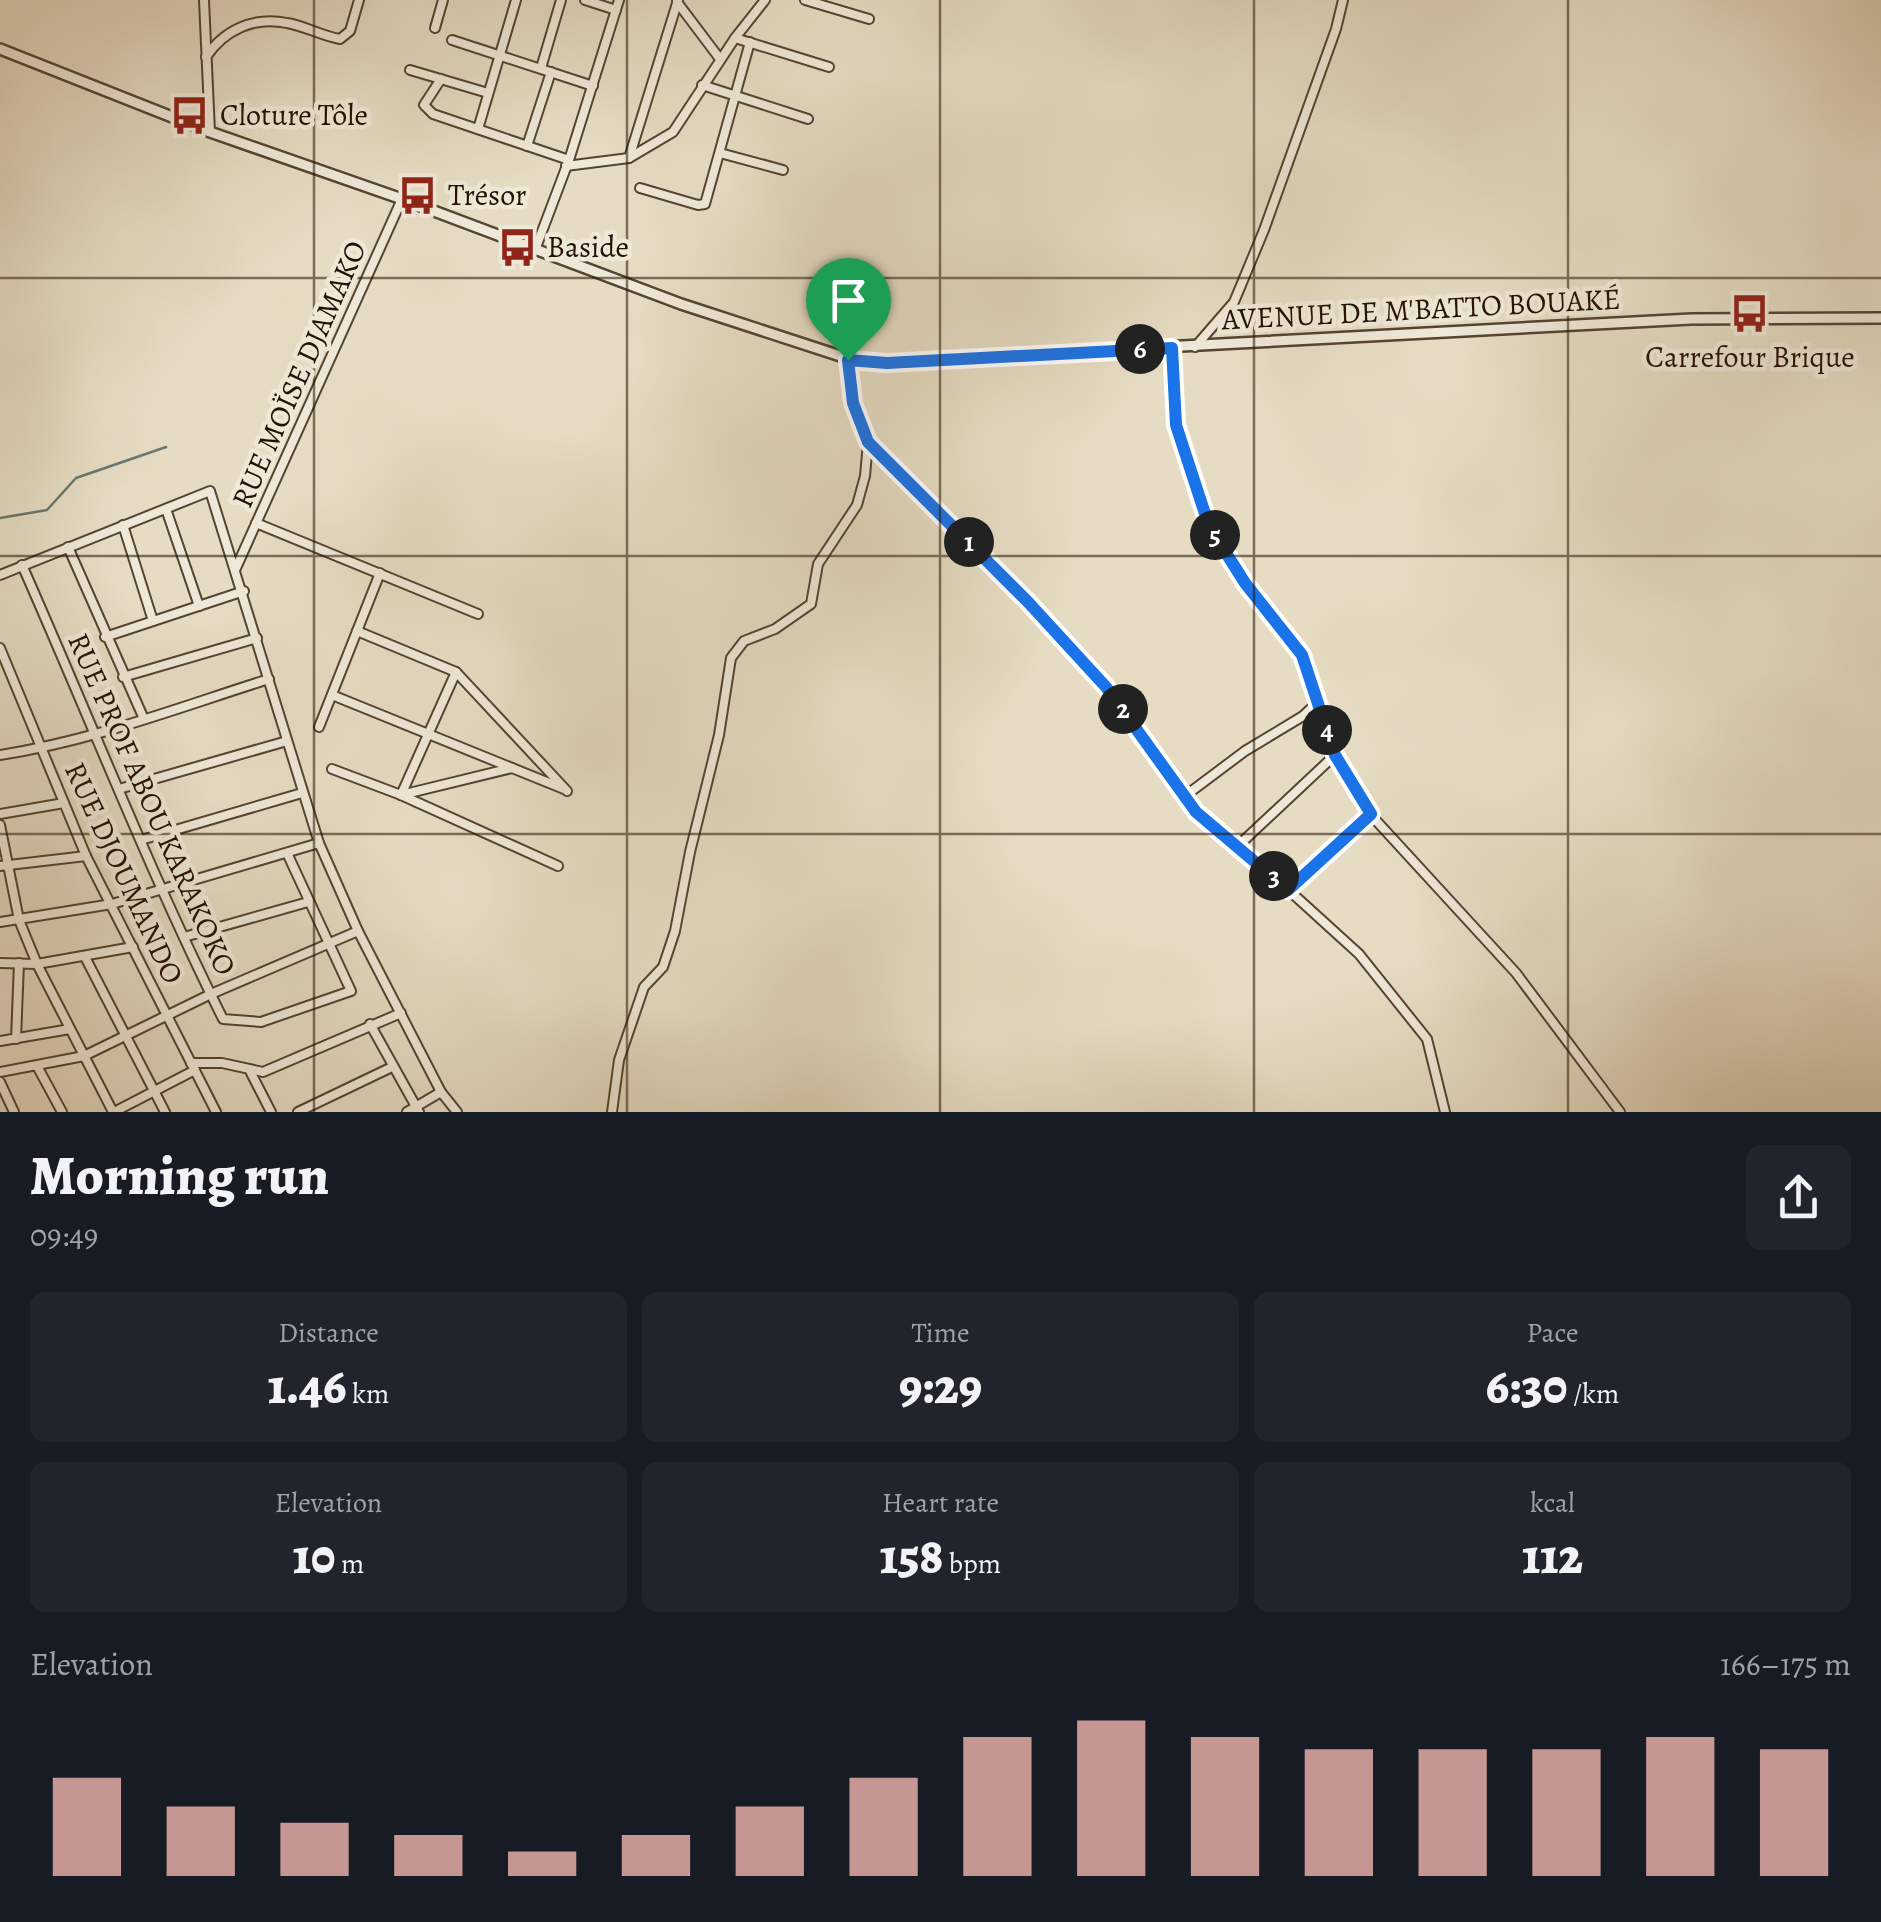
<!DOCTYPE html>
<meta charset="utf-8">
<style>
:root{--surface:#171b24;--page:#20242c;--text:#f1f3f6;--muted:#9ea1a6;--accent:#c59692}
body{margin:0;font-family:Alegreya,serif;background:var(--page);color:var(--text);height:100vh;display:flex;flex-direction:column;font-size:38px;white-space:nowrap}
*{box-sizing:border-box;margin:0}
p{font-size:32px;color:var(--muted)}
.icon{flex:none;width:55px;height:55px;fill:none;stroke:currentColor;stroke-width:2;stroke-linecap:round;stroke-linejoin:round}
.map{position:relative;height:1112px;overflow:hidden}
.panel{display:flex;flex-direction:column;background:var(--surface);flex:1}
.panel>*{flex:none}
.pin{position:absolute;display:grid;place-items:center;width:85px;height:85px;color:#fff;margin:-102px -42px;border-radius:50% 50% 50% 0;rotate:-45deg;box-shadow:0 0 10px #0007}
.pin .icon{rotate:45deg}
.km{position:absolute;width:50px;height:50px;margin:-25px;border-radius:50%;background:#222;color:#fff;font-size:28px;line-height:50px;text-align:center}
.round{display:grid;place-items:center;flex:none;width:105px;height:105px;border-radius:15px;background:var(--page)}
.overview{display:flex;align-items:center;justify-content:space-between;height:170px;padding:0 30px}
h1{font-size:55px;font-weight:800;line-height:75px}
.metrics{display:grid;grid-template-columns:repeat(3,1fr);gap:15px;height:170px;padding:10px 30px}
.metrics div{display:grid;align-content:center;border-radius:15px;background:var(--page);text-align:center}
.metrics b{font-size:50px;font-weight:800}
.metrics small{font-size:28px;font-weight:400}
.metrics p{font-size:28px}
.chart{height:280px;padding:20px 30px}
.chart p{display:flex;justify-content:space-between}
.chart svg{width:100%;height:180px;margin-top:10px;stroke:var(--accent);stroke-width:6}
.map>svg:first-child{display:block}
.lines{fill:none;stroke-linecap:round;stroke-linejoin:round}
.stream{stroke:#69776e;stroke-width:2.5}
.minor-casing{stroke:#554431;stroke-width:12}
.tertiary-casing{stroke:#554431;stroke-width:14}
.minor{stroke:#eee8d8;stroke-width:8}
.tertiary{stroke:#eee8d8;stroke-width:9}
.route-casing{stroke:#fff;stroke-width:20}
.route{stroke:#1a73e8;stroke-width:12}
.grid{fill:none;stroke:#251100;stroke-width:2.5;stroke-opacity:0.55}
.labels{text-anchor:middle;stroke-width:9;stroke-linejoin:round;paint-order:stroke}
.poi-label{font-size:30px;fill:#251100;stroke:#eee8d8;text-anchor:start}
.street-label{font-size:30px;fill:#251100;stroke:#eee8d8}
</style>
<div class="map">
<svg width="1881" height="1112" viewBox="0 0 1881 1112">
<rect width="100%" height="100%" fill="#e5dcc3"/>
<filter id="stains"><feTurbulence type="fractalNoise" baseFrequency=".002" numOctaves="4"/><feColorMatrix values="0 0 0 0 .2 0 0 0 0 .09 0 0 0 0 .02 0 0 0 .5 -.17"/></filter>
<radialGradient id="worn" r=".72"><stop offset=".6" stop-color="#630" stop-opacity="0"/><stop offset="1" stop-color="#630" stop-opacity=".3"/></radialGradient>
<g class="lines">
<polyline class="stream" points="0,518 47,510 76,478 166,447"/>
<defs>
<g id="minor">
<polyline points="204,0 210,132"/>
<polyline points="585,0 616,10"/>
<polyline points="805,0 869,19"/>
<polyline points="677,2 720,59"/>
<polyline points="435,28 443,0"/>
<polyline points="735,38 829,67"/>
<polyline points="452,40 593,86"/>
<path d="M 206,57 C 224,30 254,16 287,23 C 305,26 322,36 340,39 L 350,31 L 359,0"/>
<polyline points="541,68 561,0"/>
<polyline points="410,70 488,93"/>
<polyline points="441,79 424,105 433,114 569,160"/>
<polyline points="702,85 808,119"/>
<polyline points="478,129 516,0"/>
<polyline points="527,146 551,72"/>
<polyline points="720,153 783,170"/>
<polyline points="629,158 678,0"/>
<polyline points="566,166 629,158 673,132 735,38 765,0"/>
<polyline points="640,188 698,205 705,204 750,42"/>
<polyline points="535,250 569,160 619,0"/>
<polyline points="1195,347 1234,302 1264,230 1336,29 1343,0"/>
<polyline points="1173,348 1176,425 1209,527 1245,583 1302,655 1335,755 1371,815 1516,973 1620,1112"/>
<polyline points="848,360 853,403 868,442 1028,602 1106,687 1196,811 1239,845 1359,954 1427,1039 1445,1112"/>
<polyline points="166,509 199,606"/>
<polyline points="256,523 478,614"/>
<polyline points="123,525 153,621"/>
<polyline points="68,547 144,719"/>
<path d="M 22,565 C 89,716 149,871 223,1019 L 261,1022 L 351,991 L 287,853"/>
<polyline points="236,568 402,199"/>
<polyline points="0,575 210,491 319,843 358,931 441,1092 457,1112"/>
<polyline points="357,631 456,672 567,791"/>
<polyline points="105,637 244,591"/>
<polyline points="0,648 86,856 216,1112"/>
<polyline points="123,677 257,638"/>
<polyline points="332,695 564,789"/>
<polyline points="319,727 380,573"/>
<path d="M 0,755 C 92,741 180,707 269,679"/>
<polyline points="332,769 401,795 558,866"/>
<polyline points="119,789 287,741"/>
<polyline points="401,795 456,672"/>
<polyline points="401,795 512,768"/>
<polyline points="1185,796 1245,751 1303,716 1318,702"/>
<polyline points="0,814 64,803"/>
<polyline points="0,825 19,920 37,964 113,1112"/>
<polyline points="141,840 302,793"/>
<polyline points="1239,845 1335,755"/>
<polyline points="0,866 86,856"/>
<polyline points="1288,889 1371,815"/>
<polyline points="0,922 112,904 319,843"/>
<polyline points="184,937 308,902"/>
<polyline points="85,957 165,1112"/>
<polyline points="0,963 37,964 133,947"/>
<polyline points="370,1024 419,1112"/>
<polyline points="16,1039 19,963"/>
<polyline points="0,1041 70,1029"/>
<polyline points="191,1063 222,1063 263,1072 401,1013"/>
<polyline points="37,1066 62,1112"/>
<polyline points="250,1071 271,1112"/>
<polyline points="0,1072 84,1056 211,994 358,931"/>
<polyline points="0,1082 14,1112"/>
<polyline points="114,1112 195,1070"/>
<polyline points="298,1112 392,1067"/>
<polyline points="407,1112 441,1092"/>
<polyline points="612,1112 619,1060 644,987 663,967 675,931 690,852 719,735 731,658 744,641 775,629 811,604 818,564 857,505 865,476 868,442"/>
</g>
<polyline id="tertiary" points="0,49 210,132 402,199 681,304 862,363 1691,319 1881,318"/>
</defs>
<use href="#minor" class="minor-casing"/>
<use href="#tertiary" class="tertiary-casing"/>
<use href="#minor" class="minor"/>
<use href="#tertiary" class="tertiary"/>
</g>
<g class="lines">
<defs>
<polygon id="route" points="1172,348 1176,425 1209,526 1245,583 1302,655 1335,755 1371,814 1288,890 1196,812 1106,687 1028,602 868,442 853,403 848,360 887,363"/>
</defs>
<use href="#route" class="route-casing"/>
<use href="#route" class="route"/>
</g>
<path class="grid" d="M 314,0 L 314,1112M 627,0 L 627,1112M 940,0 L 940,1112M 1254,0 L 1254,1112M 1568,0 L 1568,1112M 0,278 L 1881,278M 0,556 L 1881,556M 0,834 L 1881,834"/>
<defs>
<symbol id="bus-bare" viewBox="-9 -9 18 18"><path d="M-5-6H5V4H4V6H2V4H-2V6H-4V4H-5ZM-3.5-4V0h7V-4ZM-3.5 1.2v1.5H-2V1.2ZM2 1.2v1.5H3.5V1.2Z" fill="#8f2418" stroke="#eee8d8" stroke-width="2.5" paint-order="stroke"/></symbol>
</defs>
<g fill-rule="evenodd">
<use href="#bus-bare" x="162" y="88" width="55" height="55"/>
<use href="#bus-bare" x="390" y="168" width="55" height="55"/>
<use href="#bus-bare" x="490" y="220" width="55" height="55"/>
<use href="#bus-bare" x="1722" y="286" width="55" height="55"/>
</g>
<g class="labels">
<g class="poi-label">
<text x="220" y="125">Cloture Tôle</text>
<text x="448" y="205">Trésor</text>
<text x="547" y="257">Baside</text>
<text x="1750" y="367" text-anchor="middle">Carrefour Brique</text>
</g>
<g class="street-label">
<text transform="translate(1421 309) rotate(-3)" y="10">AVENUE DE M'BATTO BOUAKÉ</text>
<text transform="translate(299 374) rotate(-66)" y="10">RUE MOÏSE DJAMAKO</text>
<text transform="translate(152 804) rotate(66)" y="10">RUE PROF ABOU KARAKOKO</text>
<text transform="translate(124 873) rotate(65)" y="10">RUE DJOUMANDO</text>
</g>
</g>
<rect width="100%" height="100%" filter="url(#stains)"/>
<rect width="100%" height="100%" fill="url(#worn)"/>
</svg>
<div class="pin" style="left:848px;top:360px;background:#1e9e55"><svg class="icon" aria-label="arrive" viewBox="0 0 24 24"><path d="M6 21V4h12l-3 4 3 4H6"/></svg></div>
<b class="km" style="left:969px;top:542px">1</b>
<b class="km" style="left:1123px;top:709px">2</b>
<b class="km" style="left:1274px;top:876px">3</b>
<b class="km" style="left:1327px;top:730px">4</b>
<b class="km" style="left:1215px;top:535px">5</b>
<b class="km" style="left:1140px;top:349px">6</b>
</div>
<section class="panel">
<div class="overview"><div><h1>Morning run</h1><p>09:49</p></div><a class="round"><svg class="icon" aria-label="share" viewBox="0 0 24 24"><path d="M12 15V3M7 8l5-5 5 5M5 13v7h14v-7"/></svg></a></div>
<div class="metrics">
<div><p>Distance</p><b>1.46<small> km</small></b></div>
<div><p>Time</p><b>9:29</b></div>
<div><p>Pace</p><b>6:30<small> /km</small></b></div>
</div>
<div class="metrics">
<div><p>Elevation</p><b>10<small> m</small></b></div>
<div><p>Heart rate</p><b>158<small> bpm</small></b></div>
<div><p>kcal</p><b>112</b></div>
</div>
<div class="chart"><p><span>Elevation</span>166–175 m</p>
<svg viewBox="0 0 160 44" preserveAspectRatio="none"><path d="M5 44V20M15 44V27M25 44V31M35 44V34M45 44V38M55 44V34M65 44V27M75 44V20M85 44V10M95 44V6M105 44V10M115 44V13M125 44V13M135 44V13M145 44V10M155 44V13"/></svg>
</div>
</section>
